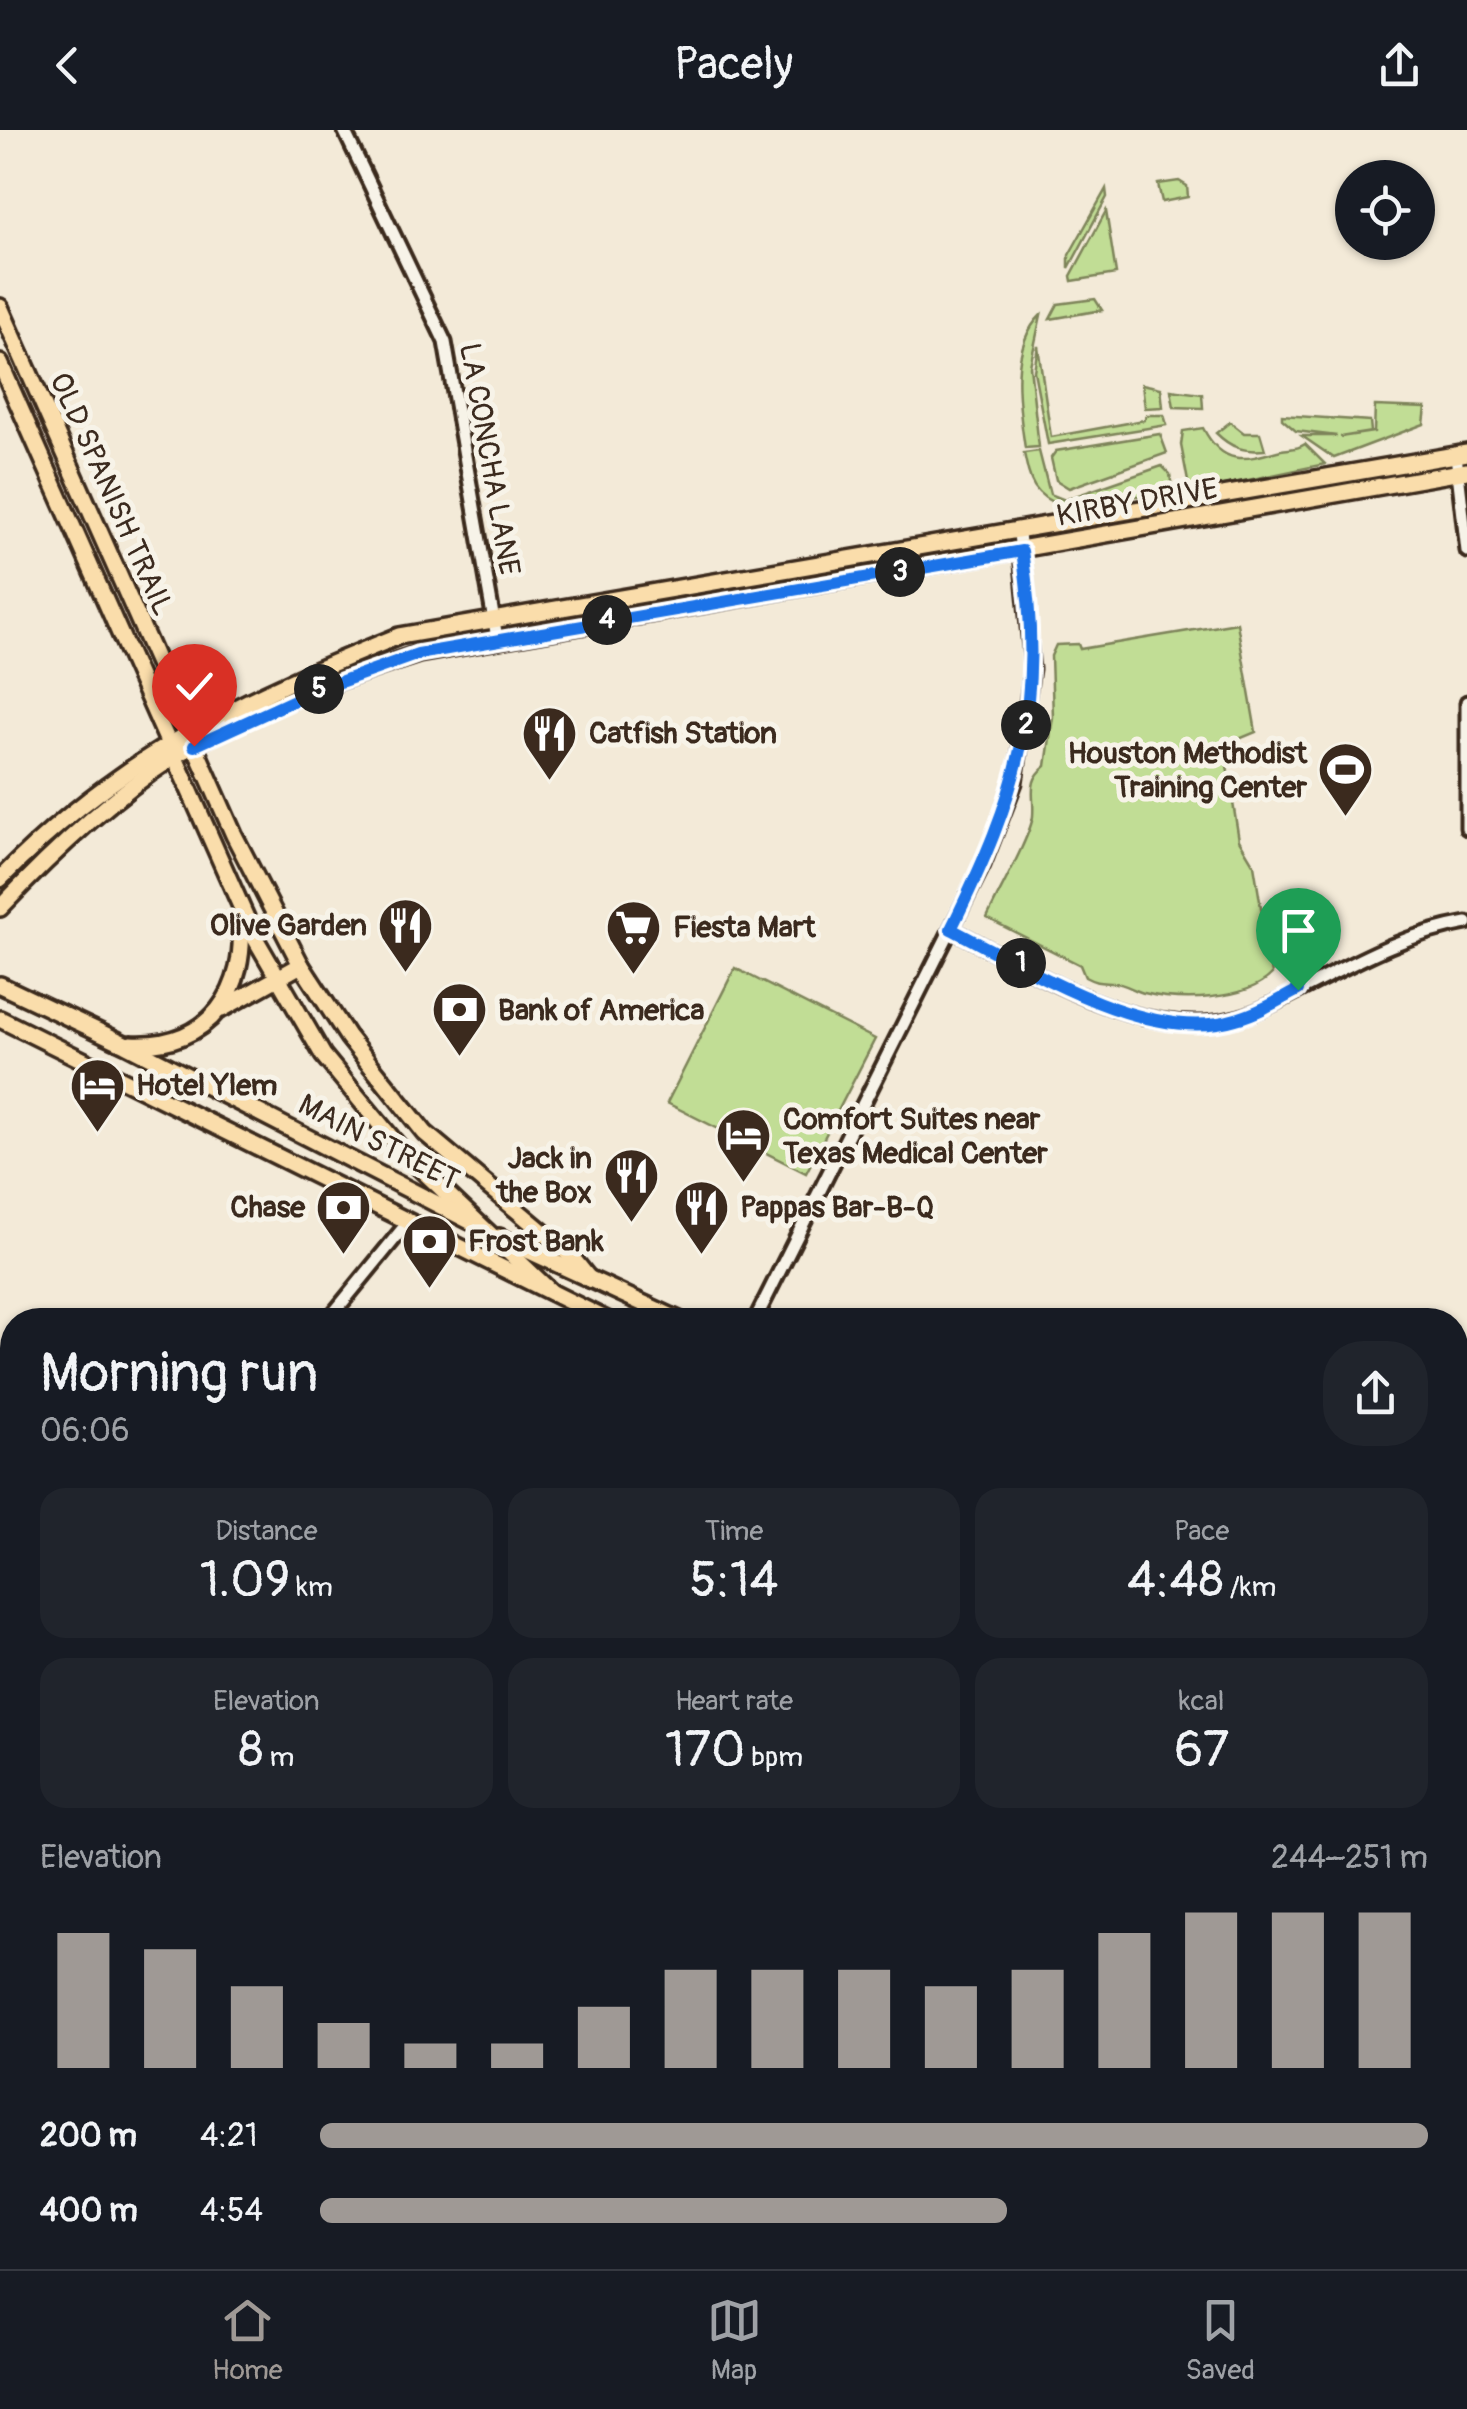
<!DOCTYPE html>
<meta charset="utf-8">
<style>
:root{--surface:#171b24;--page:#20242c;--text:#f1f3f6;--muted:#9ea1a6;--line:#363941;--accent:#9f9995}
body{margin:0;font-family:Pangolin,sans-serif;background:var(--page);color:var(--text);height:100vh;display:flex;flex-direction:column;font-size:38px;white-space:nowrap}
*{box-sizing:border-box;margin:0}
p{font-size:32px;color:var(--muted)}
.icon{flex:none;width:55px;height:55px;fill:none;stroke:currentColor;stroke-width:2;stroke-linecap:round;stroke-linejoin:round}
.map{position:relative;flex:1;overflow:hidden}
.side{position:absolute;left:0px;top:1178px;width:1468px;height:962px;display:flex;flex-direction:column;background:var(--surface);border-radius:40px 40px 0 0;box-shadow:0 2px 8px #0004}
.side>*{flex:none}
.buttons{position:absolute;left:1335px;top:30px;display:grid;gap:20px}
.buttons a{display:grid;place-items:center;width:100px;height:100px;border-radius:50%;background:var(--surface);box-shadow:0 2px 8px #0004;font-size:50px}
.pin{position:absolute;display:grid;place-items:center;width:85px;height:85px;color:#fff;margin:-102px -42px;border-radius:50% 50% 50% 0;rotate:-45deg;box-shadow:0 0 10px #0007}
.pin .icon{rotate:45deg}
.km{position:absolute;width:50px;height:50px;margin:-25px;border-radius:50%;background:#222;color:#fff;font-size:28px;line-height:50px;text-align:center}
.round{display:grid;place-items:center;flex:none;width:105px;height:105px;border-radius:40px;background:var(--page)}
.head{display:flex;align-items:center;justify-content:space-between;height:170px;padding:0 40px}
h1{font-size:55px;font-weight:600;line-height:75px}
.metrics{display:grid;grid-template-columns:repeat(3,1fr);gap:15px;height:170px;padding:10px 40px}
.metrics div{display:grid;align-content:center;border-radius:25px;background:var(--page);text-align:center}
.metrics b{font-size:50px;font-weight:600}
.metrics small{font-size:28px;font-weight:400}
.metrics p{font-size:28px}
.chart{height:280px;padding:20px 40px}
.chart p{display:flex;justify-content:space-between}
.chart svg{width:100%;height:180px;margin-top:10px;stroke:var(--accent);stroke-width:6}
ul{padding:0 40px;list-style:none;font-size:32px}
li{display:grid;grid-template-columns:160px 120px 1fr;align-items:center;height:75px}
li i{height:25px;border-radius:12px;background:var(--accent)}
header{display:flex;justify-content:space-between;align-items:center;height:130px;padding:0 40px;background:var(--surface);font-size:45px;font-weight:600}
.menu{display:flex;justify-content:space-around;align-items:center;height:140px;border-top:2px solid var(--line);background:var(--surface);font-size:28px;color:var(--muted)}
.menu a{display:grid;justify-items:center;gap:5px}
.menu .current{color:var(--accent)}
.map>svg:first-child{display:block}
.green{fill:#c1dd95;stroke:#7e845a;stroke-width:2.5}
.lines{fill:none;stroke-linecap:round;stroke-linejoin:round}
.minor-casing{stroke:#3b2a1e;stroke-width:19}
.major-casing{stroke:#3b2a1e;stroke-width:22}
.minor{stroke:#f7f3e8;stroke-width:11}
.major{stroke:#faddab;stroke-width:15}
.route-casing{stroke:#fff;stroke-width:20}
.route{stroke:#1a73e8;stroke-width:12}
.labels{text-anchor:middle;stroke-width:10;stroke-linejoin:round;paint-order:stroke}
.street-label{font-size:30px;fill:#3b2a1e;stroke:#f7f3e8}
.poi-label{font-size:30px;font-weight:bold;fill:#3b2a1e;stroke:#f7f3e8;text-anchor:start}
</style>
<header><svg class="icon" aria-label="back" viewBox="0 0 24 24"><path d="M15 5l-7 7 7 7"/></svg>Pacely<svg class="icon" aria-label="share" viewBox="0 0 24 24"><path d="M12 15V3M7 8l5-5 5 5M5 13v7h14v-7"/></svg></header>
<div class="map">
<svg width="1467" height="2139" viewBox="0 0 1467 2139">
<rect width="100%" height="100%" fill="#f3ead8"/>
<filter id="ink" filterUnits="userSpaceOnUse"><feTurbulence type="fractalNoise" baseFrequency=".01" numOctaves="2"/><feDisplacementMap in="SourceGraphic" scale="20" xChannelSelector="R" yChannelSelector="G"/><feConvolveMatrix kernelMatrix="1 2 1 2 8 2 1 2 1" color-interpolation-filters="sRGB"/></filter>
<g filter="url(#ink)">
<g class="green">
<polygon points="1179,51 1187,56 1188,67 1162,72 1158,54"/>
<polygon points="1106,59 1107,67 1069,138 1069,125"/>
<polygon points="1106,81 1116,144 1072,151 1071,146"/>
<polygon points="1095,169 1102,180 1050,189 1058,174"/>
<path d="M 1041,185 L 1030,236 L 1039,317 L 1025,318 C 1019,278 1008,216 1041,185 Z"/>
<polygon points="1038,216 1051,307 1144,290 1147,285 1164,285 1167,295 1048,314 1034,241"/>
<polygon points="1142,254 1161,258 1163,277 1145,278"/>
<polygon points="1171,260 1202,264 1203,278 1174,277"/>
<polygon points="1375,276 1426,278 1424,294 1334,328 1302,306 1337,306 1296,301 1282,289 1282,285 1370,291 1371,302 1340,307 1374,302"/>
<path d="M 1230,292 L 1244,303 L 1260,303 L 1265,320 C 1244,322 1231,318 1216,303 Z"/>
<path d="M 1203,298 C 1224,338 1246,330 1281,320 C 1291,318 1296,320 1305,314 L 1325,334 L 1190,362 L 1181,315 L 1183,301 Z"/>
<polygon points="1160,304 1167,323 1069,358 1056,350 1051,328 1056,321"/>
<path d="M 1039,321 L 1050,364 L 1065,370 L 1062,376 C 1033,366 1030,352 1024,323 Z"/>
<polygon points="1162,336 1170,344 1173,366 1120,366 1066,376 1067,369"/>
<path d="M 1237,493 L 1256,602 L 1234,611 L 1225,623 L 1239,710 L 1254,735 L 1272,844 C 1246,871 1180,872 1144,863 C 1135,861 1124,853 1114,853 C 1101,852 1098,854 1085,847 L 1080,835 L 987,788 C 997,766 1031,705 1033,686 C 1035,664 1026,652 1046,636 L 1053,587 L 1051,526 L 1056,515 L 1078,514 L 1080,519 Z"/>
<polygon points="735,838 875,909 806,1043 667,973"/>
</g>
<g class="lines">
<defs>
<g id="minor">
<polyline points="344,0 445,212 497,508"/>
<polyline points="1456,325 1467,421"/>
<polyline points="1467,572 1467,698"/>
<path d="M 951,799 C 1044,846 1160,927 1264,878 C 1333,846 1391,806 1467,793"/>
<polyline points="328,1190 409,1091"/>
<polyline points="755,1190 983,735 1015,653 1032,539 1019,403"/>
<polyline points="0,1573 12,1558"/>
<polyline points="0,1735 12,1733"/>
<polyline points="2,1911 12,1980"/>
<polyline points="9,2054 12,2073"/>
<polyline points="25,2128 28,2139"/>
<polyline points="160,2128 167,2139"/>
<polyline points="307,2128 314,2139"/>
<polyline points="968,2128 991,2139"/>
<polyline points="1241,2128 1290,2139"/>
<polyline points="462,2135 479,2128"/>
<polyline points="651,2139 656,2128"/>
<polyline points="799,2139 805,2128"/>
<polyline points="953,2139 958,2128"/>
<polyline points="1309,2139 1375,2131"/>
</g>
<g id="major">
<polyline points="0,177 234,705 301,835 348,907 425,1003 569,1124 589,1149"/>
<polyline points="0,233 255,808 323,925 403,1022 551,1162"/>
<path d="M 0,749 C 123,624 240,570 399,506 L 1467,323"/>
<path d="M 0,778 C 52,723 109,669 172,628 C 246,581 335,551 418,524 L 1467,341"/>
<polyline points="0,855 125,914 470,1091"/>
<polyline points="222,879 301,835"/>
<polyline points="0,889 607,1190"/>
<path d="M 131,914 C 210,918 249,860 240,787"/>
<polyline points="499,1107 679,1190"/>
<polyline points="1455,1583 1467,1589"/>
<polyline points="1455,1617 1467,1623"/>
</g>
</defs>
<use href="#minor" class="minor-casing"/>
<use href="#major" class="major-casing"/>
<use href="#minor" class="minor"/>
<use href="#major" class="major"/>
</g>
</g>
<g class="lines" filter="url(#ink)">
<defs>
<path id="route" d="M 194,616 L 312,562 L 418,524 L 1022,421 C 1046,574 1018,664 951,799 C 1028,838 1148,916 1236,889 C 1258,883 1278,871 1298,860"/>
</defs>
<use href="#route" class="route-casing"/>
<use href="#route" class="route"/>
</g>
<defs>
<symbol id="restaurant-pin" viewBox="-11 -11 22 30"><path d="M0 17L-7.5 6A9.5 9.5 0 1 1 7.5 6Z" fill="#3b2a1e" stroke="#f7f3e8"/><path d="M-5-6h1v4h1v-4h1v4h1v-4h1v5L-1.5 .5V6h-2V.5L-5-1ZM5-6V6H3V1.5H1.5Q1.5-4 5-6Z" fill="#fff"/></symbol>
<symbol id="stadium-pin" viewBox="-11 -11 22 30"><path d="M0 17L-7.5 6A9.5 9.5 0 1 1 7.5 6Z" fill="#3b2a1e" stroke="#f7f3e8"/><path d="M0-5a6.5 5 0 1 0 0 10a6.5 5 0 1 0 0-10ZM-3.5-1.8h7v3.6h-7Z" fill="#fff"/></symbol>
<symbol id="supermarket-pin" viewBox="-11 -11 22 30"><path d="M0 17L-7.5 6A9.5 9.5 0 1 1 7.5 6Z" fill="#3b2a1e" stroke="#f7f3e8"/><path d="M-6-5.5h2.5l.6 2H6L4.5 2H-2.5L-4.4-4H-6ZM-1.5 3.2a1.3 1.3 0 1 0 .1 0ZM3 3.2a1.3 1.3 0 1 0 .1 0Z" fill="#fff"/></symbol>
<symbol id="bank-pin" viewBox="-11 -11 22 30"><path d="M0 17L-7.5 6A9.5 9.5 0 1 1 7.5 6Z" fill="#3b2a1e" stroke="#f7f3e8"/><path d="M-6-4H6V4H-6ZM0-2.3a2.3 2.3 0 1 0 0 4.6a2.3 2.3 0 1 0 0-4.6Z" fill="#fff"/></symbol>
<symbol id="hotel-pin" viewBox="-11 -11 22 30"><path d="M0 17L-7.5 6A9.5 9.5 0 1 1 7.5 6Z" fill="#3b2a1e" stroke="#f7f3e8"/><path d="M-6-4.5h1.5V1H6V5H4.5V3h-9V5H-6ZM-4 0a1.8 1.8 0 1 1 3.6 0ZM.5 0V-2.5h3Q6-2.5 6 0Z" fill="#fff"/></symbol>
</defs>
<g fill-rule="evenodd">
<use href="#restaurant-pin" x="518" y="572" width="63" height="86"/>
<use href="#stadium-pin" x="1314" y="608" width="63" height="86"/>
<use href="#restaurant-pin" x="374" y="764" width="63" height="86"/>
<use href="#supermarket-pin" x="602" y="766" width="63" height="86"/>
<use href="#bank-pin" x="428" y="848" width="63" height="86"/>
<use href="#hotel-pin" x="66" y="924" width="63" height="86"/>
<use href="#hotel-pin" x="712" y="974" width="63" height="86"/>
<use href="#restaurant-pin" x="600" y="1014" width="63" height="86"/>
<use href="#bank-pin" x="312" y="1046" width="63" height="86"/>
<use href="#restaurant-pin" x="670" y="1046" width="63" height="86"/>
<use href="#bank-pin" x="398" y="1080" width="63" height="86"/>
</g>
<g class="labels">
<g class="street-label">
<text transform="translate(490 329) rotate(80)" y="10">LA CONCHA LANE</text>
<text transform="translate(112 364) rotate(66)" y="10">OLD SPANISH TRAIL</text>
<text transform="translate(1137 372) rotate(-10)" y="10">KIRBY DRIVE</text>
<text transform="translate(379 1012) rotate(27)" y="10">MAIN STREET</text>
</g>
<g class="poi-label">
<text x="589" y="613">Catfish Station</text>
<text x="1307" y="633" text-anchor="end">Houston Methodist<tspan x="1307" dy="34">Training Center</tspan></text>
<text x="367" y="805" text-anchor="end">Olive Garden</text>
<text x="673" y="807">Fiesta Mart</text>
<text x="498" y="890">Bank of America</text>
<text x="136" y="965">Hotel Ylem</text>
<text x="783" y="999">Comfort Suites near<tspan x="783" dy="34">Texas Medical Center</tspan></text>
<text x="592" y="1038" text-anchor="end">Jack in<tspan x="592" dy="34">the Box</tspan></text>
<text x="305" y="1087" text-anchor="end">Chase</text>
<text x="740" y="1087">Pappas Bar-B-Q</text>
<text x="468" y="1121">Frost Bank</text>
</g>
</g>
</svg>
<div class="buttons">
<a><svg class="icon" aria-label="locate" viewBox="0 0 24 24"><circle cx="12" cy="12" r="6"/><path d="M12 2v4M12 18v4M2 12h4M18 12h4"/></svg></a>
</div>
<div class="pin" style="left:1298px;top:860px;background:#1e9e55"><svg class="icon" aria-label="arrive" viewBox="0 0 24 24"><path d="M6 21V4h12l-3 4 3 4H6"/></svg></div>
<div class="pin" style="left:194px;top:616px;background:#d93025"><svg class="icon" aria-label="check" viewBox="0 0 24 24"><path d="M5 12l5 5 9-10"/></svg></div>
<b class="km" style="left:1021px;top:833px">1</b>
<b class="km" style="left:1026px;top:595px">2</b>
<b class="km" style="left:900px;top:442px">3</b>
<b class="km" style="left:607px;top:490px">4</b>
<b class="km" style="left:319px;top:559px">5</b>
<section class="side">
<div class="head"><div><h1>Morning run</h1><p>06:06</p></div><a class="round"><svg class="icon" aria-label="share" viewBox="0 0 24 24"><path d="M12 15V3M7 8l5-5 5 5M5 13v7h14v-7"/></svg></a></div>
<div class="metrics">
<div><p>Distance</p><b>1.09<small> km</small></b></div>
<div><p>Time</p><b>5:14</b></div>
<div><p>Pace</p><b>4:48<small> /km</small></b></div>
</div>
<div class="metrics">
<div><p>Elevation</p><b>8<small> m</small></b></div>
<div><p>Heart rate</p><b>170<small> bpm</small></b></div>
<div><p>kcal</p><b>67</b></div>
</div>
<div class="chart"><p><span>Elevation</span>244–251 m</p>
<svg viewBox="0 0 160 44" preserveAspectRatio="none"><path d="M5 44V11M15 44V15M25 44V24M35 44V33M45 44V38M55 44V38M65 44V29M75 44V20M85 44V20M95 44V20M105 44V24M115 44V20M125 44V11M135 44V6M145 44V6M155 44V6"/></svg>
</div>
<ul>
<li><b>200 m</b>4:21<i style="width:100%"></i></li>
<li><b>400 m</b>4:54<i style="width:62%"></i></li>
</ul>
</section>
</div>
<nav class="menu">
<a class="current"><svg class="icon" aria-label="home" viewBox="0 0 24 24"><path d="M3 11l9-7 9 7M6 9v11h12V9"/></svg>Home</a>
<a><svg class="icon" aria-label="map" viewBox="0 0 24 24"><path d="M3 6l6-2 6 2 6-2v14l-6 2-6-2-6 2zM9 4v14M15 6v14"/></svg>Map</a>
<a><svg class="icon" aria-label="saved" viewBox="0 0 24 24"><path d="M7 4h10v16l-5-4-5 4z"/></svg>Saved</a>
</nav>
